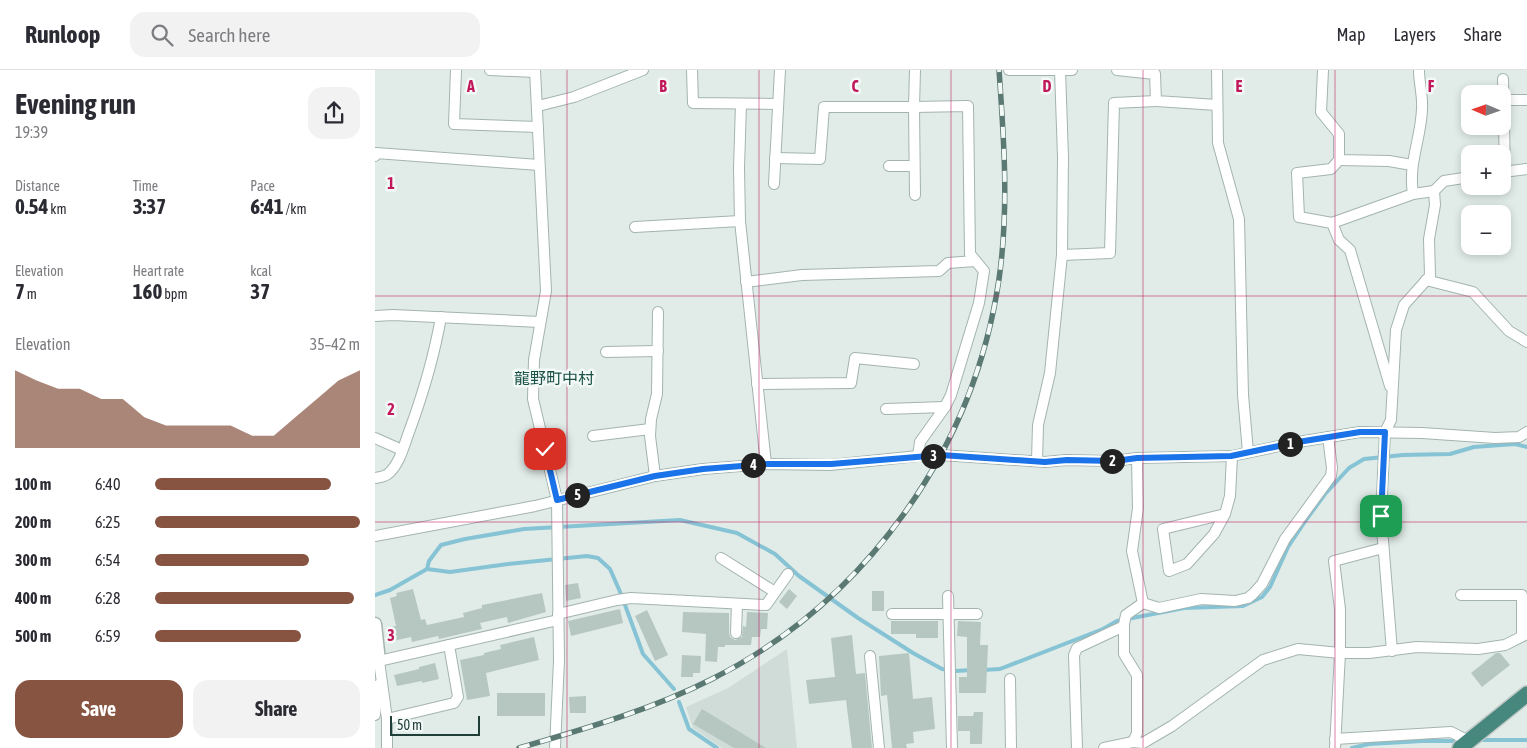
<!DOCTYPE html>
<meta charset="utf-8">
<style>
:root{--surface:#fff;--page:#f2f2f3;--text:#2b2b33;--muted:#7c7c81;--line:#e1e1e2;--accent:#875441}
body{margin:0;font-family:"Asap Condensed","Noto Sans JP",sans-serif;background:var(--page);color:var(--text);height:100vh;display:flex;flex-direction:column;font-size:19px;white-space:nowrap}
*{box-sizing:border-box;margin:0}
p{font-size:16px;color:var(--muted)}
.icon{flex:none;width:28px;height:28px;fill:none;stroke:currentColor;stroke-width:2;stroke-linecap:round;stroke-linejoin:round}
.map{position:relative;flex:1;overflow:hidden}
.side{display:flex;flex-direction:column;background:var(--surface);width:375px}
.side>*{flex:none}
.needle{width:32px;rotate:272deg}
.controls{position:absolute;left:1086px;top:15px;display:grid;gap:10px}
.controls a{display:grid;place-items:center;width:50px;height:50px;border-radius:10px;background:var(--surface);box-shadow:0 2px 8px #0003;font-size:25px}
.scale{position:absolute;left:15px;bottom:12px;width:90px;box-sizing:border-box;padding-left:5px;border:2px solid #203e38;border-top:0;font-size:14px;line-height:18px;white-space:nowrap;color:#203e38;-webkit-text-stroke:4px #f2f9f6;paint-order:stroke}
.pin{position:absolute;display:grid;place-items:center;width:42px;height:42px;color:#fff;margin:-21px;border-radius:10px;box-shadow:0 2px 8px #0006}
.km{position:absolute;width:25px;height:25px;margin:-12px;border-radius:50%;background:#222;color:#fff;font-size:14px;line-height:25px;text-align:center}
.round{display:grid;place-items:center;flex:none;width:52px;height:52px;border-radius:15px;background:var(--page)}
.summary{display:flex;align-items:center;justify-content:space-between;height:85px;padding:0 15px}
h1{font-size:28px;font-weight:700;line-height:38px}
.stats{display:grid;grid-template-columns:repeat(3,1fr);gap:8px;height:85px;padding:5px 15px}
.stats div{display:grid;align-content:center}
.stats b{font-size:21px;font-weight:700}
.stats small{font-size:14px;font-weight:400}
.stats p{font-size:14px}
.chart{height:140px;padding:10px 15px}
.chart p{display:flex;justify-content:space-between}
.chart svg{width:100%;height:90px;margin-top:5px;fill:var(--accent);opacity:.7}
.primary-button{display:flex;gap:10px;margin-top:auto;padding:10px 15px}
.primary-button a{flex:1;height:58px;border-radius:15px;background:var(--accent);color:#fff;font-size:20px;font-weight:700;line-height:58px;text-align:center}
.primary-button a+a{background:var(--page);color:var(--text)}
ul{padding:0 15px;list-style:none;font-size:16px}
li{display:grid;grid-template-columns:80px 60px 1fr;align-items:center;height:38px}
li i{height:12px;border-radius:6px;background:var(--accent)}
header{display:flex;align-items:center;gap:30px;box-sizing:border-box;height:70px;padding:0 25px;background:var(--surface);border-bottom:1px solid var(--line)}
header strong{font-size:24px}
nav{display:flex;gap:28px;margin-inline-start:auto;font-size:18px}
.search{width:350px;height:45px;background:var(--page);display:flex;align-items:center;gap:12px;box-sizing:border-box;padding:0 18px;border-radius:15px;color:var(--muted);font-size:19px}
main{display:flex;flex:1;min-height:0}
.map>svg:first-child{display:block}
.built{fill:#cfdcd7}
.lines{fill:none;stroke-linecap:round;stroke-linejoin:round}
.stream{stroke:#86c3d4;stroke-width:4}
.building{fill:#b6c7c1}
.minor-casing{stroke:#a3b4b0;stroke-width:12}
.tertiary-casing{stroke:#a3b4b0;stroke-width:15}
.trunk-casing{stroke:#c1c9c7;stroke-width:18}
.minor{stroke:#fff;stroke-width:10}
.tertiary{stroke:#fff;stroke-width:12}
.trunk{stroke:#47887e;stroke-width:15}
.rail-casing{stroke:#5b7973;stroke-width:5.5}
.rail{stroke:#f2f9f6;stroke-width:4;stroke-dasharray:11;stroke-linecap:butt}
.route-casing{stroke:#fff;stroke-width:10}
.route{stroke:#1a73e8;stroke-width:6}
.grid{fill:none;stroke:#c2185b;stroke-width:1;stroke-opacity:0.55}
.labels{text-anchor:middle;stroke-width:5;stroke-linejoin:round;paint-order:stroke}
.quarter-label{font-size:16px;fill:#1b5147;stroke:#f2f9f6}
.grid-label{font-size:16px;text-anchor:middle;font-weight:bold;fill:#c2185b;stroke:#f2f9f6;stroke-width:5;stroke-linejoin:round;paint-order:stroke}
</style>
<header>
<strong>Runloop</strong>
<div class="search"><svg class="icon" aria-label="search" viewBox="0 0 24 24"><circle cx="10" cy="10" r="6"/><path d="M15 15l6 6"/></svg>Search here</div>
<nav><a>Map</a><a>Layers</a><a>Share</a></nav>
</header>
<main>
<section class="side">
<div class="summary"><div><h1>Evening run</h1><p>19:39</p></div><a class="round"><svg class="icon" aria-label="share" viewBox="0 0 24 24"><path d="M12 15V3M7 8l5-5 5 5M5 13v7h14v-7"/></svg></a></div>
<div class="stats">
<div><p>Distance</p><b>0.54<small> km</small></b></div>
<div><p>Time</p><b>3:37</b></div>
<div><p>Pace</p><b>6:41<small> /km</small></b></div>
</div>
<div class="stats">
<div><p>Elevation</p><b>7<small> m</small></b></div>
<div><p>Heart rate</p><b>160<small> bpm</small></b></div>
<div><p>kcal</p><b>37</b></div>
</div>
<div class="chart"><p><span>Elevation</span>35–42 m</p>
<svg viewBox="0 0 160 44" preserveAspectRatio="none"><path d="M0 44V6L10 11L20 15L30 15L40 20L50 20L60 29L70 33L80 33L90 33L100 33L110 38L120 38L130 29L140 20L150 11L160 6V44z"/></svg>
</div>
<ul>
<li><b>100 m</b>6:40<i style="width:86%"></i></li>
<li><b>200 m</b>6:25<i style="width:100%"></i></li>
<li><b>300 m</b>6:54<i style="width:75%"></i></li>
<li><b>400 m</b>6:28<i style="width:97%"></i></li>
<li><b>500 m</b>6:59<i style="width:71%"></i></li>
</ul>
<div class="primary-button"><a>Save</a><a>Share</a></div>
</section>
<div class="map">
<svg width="1152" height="678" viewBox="0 0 1152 678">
<rect width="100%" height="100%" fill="#e1ece8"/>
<polygon class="built" points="412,579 422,678 347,678 318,658 311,637 353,618"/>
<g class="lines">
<g class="stream">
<polyline points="52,499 75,502 133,494 212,486 223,488 235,499 246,524 268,584 299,619"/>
<polyline points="0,525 15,520 52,499 54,491 66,475 90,469 149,459 305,450 362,463 400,484 424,506 483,548 538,583 567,599 581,601 596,600"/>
<polyline points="608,600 625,599 728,559 742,551 809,538 868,536 887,527 895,517 913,477 931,450 950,424 974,398 989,389 1028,385 1075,384 1099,377 1140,374 1152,377"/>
<polyline points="304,632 314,659 342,678"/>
<polyline points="1103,670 1152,670"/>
<polyline points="977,678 994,674 1047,671 1086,671"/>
</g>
</g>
<g class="building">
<polygon points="203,513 206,528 191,531 190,515"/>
<polygon points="38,519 46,550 50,549 52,555 89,547 88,543 107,538 107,535 167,523 171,542 133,553 132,547 105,553 107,559 64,569 63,566 37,572 36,567 18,571 15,557 21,556 15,528 22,526 21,523"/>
<polygon points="414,519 422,526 412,539 404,532"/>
<rect x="497" y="521" width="12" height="20"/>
<polygon points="245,539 248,553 196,566 193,551"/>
<polygon points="272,540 293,585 280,591 260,546"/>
<polygon points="308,542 354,543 354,563 355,567 360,570 367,567 368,556 371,557 372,542 393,543 392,559 386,559 385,567 377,567 376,575 350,575 350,577 343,577 342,592 330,591 331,564 307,562"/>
<polygon points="516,551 563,551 563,568 541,568 541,564 516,564"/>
<polygon points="583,551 606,552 605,575 613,575 611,623 584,623 584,607 592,607 592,567 582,566"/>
<polygon points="477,565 481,604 490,603 497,678 477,678 471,630 434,634 431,610 460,607 456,568"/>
<polygon points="159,567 164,590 111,603 115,626 92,630 85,590 109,585 109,583 126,579 125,575"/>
<polygon points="534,583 538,629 557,627 560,659 538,662 539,673 531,674 532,678 517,678 512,625 506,626 504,586"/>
<polygon points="1121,583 1125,583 1135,595 1107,617 1096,603"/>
<polygon points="307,585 326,586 325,603 318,603 318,607 306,607"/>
<polygon points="60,593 64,609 47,613 47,611 22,616 19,605 44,599 44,597"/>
<rect x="122" y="623" width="48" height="23"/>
<polygon points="211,626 211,643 195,643 194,627"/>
<polygon points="327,639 391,678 359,678 318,654"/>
<polygon points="599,642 608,642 607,674 595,674 595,661 583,661 583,646 598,646"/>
</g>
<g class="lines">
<defs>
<g id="minor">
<polyline points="81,0 79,54 163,57"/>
<polyline points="115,0 160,2"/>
<polyline points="160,0 171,221 159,290 158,329 182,430 184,590 180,678"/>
<polyline points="317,0 318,33 403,34"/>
<polyline points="540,0 539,37 593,36 595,184 609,201 604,233 576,325 570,337 545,372 543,386"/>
<polyline points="634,0 697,0"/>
<polyline points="742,0 780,4 781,31 842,35"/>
<polyline points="842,0 843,73 864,149 868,325 873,382"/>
<polyline points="948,0 946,42 964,64 964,90 1014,91 1037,95"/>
<path d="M 1044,0 C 1044,13 1048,26 1047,39 C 1046,69 1033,93 1038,124 L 1059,121"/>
<polyline points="1128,9 1130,102"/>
<polyline points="1128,30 1152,30"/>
<polyline points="366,34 364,98 365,151 391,394"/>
<polyline points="163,36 199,27 268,0"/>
<polyline points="0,86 1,83 164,95"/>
<polyline points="400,88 445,89 449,37 539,37 540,125"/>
<polyline points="964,90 956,99 922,103 924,147 957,153 964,170 975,180 1015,316"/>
<polyline points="514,96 539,96"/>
<polyline points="1128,102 1152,99"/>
<polyline points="399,114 405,0"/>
<polyline points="957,153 1038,124"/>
<polyline points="260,157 365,151"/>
<polyline points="687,185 735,183 739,33 781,31"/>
<polyline points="1051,210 1098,222 1134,261 1152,272"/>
<polyline points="371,212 427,205 564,201 573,193 600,191"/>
<polyline points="0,246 18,245 165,252"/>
<polyline points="231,282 283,281"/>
<polyline points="382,314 476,313 480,288 539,294"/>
<polyline points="511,339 570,337"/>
<polyline points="218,366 275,359"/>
<polyline points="0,368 27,380"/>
<polyline points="762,388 763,438 757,481 768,533 784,538 826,529 860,531 873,528 878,524 887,514 910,469 956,406 957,398 953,367"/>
<polyline points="662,391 663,355 675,303 687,185 688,87 685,0"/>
<polyline points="280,406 275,366 276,349 282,324 283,242"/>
<path d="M 0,408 C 5,407 10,407 14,403 C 25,393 29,375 34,362 C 48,324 59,287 66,247"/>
<polyline points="850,444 788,459 794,501 812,494 839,464 850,444 855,426 857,386"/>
<polyline points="0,466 160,436 280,406 328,399 391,394 455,395 543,386 566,385 670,392 691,390 739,391 762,388 857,386 923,372 985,362 1047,363 1120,368 1144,367 1152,362"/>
<polyline points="346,488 400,522"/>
<polyline points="1086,525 1147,525 1147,566"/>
<polyline points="573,526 577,678"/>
<polyline points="183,544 242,530 256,528 391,535 413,504"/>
<polyline points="517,544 602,544"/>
<polyline points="361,563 362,534"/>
<polyline points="1017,581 1006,446 1010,362 1016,350 1021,260 1029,235 1055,206 1054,169 1060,135 1059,121 1069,111 1095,107"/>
<polyline points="495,586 504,678"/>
<polyline points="4,591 12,649 12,678"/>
<polyline points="0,592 183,550"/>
<polyline points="635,609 636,678"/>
<polyline points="0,645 3,615"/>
<polyline points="12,649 79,633 83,627 74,575"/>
<polyline points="960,669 1076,662 1094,671"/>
<polyline points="758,672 762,663 762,605 749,584 749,554 751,545 768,533"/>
<polyline points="702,678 699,585 702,578 749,556"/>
<polyline points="729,678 758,672 768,673 797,656 888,590 923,579 965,583 994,583 1042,577 1103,579 1130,575 1152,564"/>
<polyline points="960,678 965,583 965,539 959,491 1008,478"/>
</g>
<polyline id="tertiary" points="0,554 4,591"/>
<polyline id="trunk" points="1085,678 1152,624"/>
</defs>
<use href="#minor" class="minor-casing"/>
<use href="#tertiary" class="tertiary-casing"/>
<use href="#trunk" class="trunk-casing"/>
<use href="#minor" class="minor"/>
<use href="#tertiary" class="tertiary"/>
<use href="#trunk" class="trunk"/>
<defs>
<path id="rail" d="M 144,678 C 209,659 276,640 337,609 C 491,531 599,380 624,209 C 634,140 629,69 624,0"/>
</defs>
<use href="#rail" class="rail-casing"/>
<use href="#rail" class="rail"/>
</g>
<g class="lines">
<defs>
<polyline id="route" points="170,379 182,430 280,406 328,399 391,394 456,394 566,385 670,392 692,390 740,391 762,388 856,386 923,372 985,362 1010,362 1006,446"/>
</defs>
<use href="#route" class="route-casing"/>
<use href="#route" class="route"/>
</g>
<path class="grid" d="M 192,0 L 192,678M 384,0 L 384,678M 576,0 L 576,678M 768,0 L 768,678M 960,0 L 960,678M 0,226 L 1152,226M 0,452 L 1152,452"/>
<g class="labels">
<g class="quarter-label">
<text x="179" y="314">龍野町中村</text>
</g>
</g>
<g class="grid-label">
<text x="96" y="22">A</text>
<text x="288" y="22">B</text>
<text x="480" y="22">C</text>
<text x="672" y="22">D</text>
<text x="864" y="22">E</text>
<text x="1056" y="22">F</text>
<text x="16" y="119">1</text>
<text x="16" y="345">2</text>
<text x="16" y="571">3</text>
</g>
</svg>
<div class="controls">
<a><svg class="needle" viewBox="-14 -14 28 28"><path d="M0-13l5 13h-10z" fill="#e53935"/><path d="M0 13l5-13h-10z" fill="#7c7c81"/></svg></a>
<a>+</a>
<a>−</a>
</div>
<div class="scale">50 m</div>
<div class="pin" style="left:1006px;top:446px;background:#1e9e55"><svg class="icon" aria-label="arrive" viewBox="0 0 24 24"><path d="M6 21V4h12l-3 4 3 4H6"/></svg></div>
<div class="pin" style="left:170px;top:379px;background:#d93025"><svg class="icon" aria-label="check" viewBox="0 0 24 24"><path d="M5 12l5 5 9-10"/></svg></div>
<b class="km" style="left:915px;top:374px">1</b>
<b class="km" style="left:737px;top:391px">2</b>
<b class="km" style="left:558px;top:386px">3</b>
<b class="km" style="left:378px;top:395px">4</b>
<b class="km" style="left:202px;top:425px">5</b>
</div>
</main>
